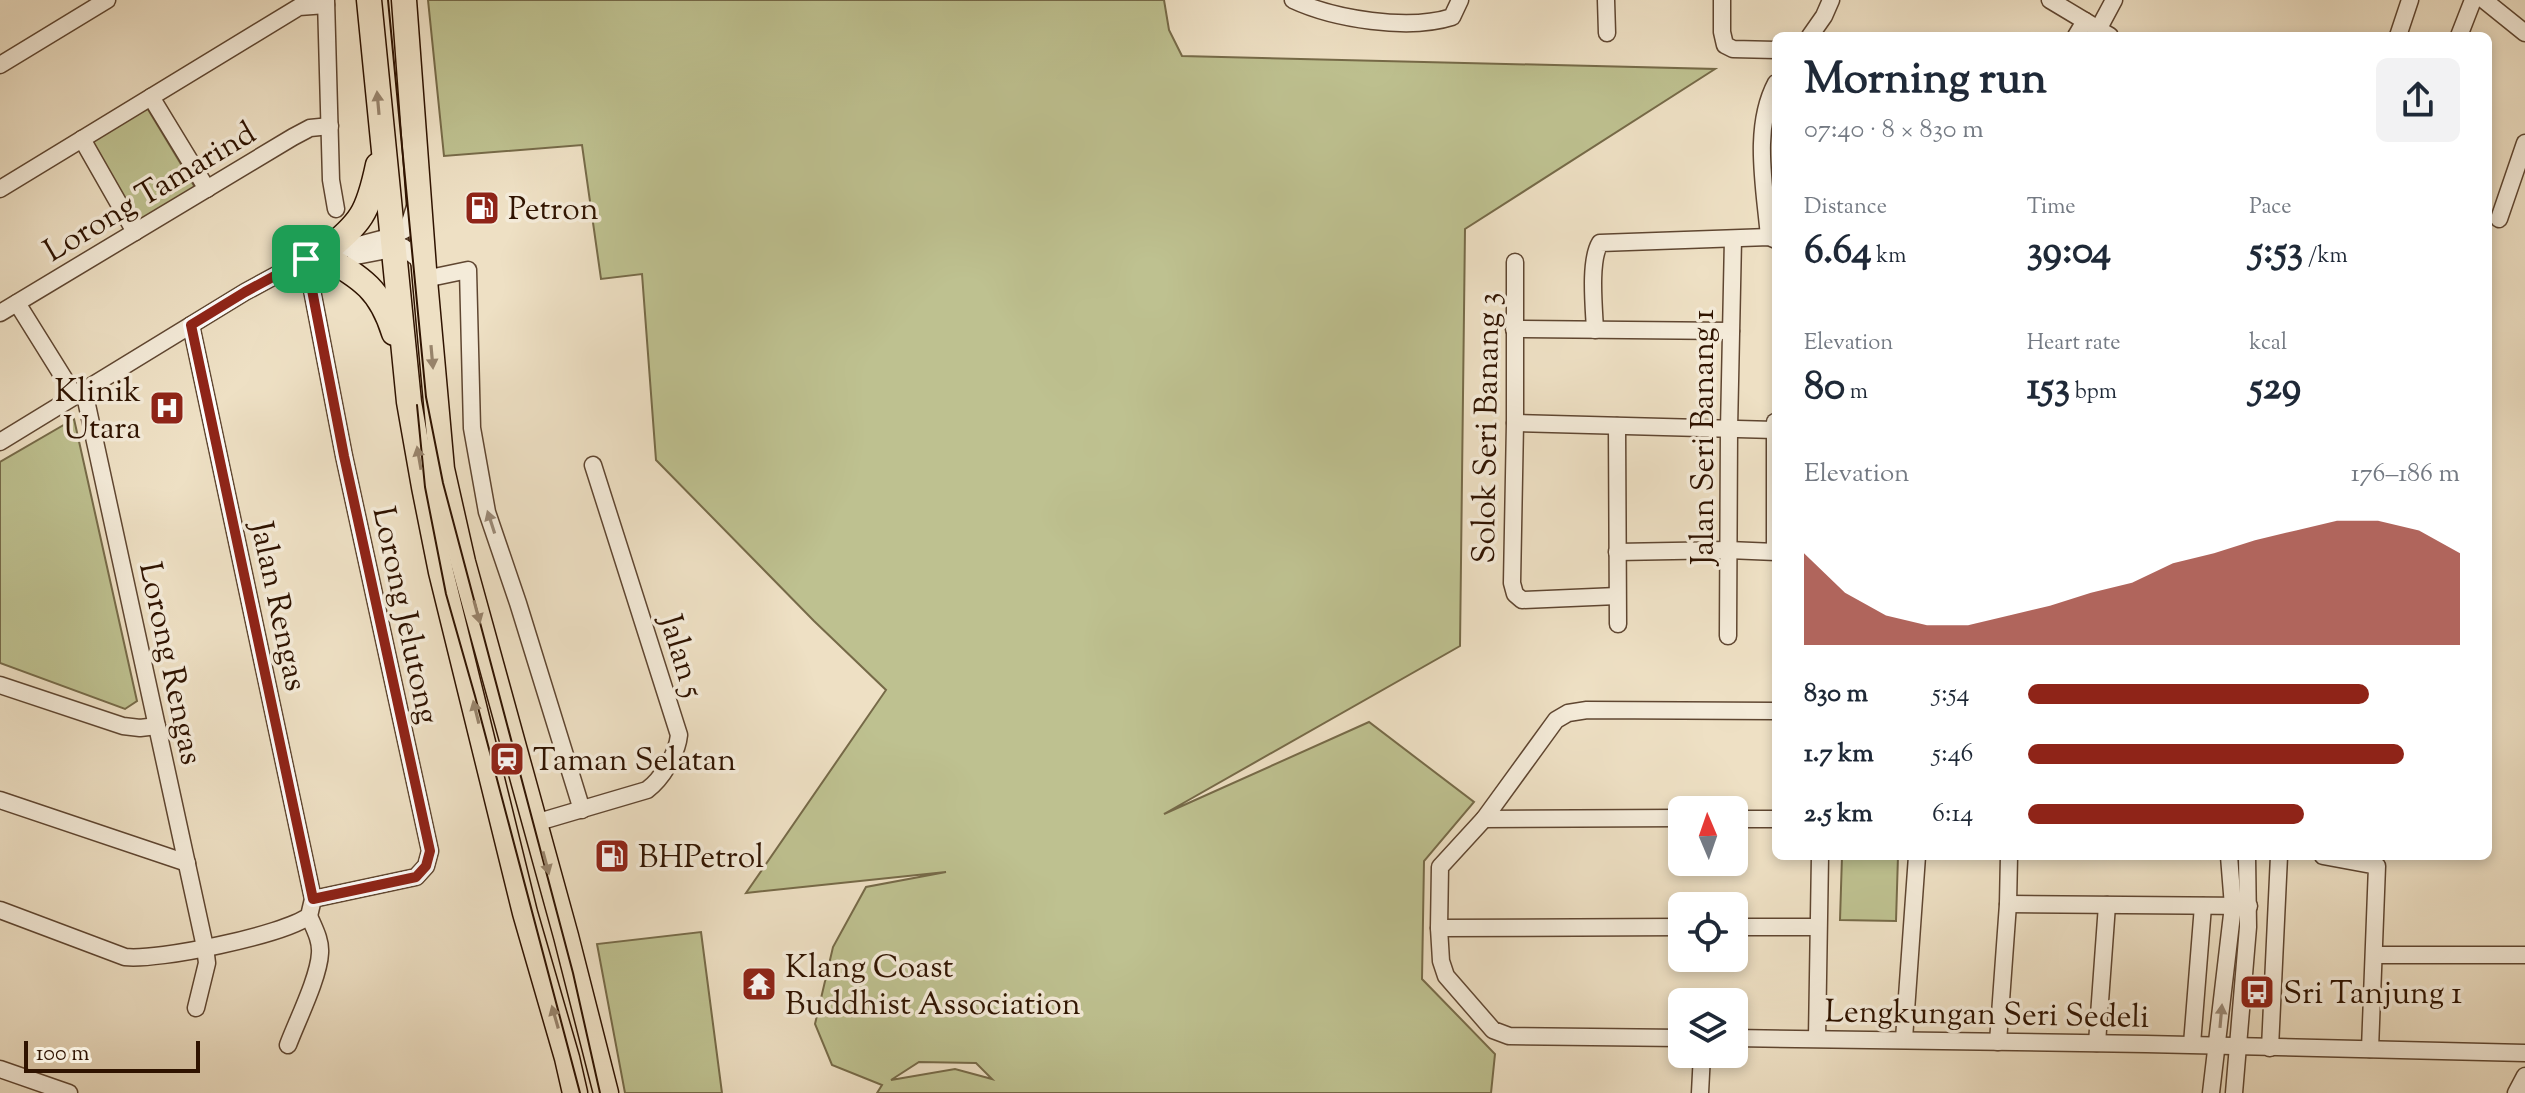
<!DOCTYPE html>
<meta charset="utf-8">
<style>
:root{--surface:#fff;--page:#f2f2f3;--text:#1f2937;--muted:#747a83;--accent:#8f2418}
body{margin:0;font-family:"Sorts Mill Goudy",serif;background:var(--page);color:var(--text);height:100vh;display:flex;flex-direction:column;font-size:30px;white-space:nowrap}
*{box-sizing:border-box;margin:0}
p{font-size:26px;color:var(--muted)}
.icon{flex:none;width:44px;height:44px;fill:none;stroke:currentColor;stroke-width:2;stroke-linecap:round;stroke-linejoin:round}
.map{position:relative;flex:1;overflow:hidden}
.panel{position:absolute;left:1772px;top:32px;width:720px;height:828px;display:flex;flex-direction:column;background:var(--surface);border-radius:12px;box-shadow:0 4px 12px #0003}
.panel>*{flex:none}
.needle{width:52px;rotate:358deg}
.buttons{position:absolute;left:1668px;top:796px;display:grid;gap:16px}
.buttons a{display:grid;place-items:center;width:80px;height:80px;border-radius:12px;background:var(--surface);box-shadow:0 4px 12px #0003;font-size:40px}
.scale{position:absolute;left:24px;bottom:20px;width:176px;box-sizing:border-box;padding-left:8px;border:4px solid #2f1300;border-top:0;font-size:22px;line-height:28px;white-space:nowrap;color:#2f1300;-webkit-text-stroke:6px #f4ebd9;paint-order:stroke}
.pin{position:absolute;display:grid;place-items:center;width:68px;height:68px;color:#fff;margin:-34px;border-radius:16px;box-shadow:0 4px 12px #0006}
.round{display:grid;place-items:center;flex:none;width:84px;height:84px;border-radius:12px;background:var(--page)}
.headline{display:flex;align-items:center;justify-content:space-between;height:136px;padding:0 32px}
h1{font-size:44px;font-weight:800;line-height:60px}
.stats{display:grid;grid-template-columns:repeat(3,1fr);gap:12px;height:136px;padding:8px 32px}
.stats div{display:grid;align-content:center}
.stats b{font-size:40px;font-weight:800}
.stats small{font-size:22px;font-weight:400}
.stats p{font-size:22px}
.chart{height:224px;padding:16px 32px}
.chart p{display:flex;justify-content:space-between}
.chart svg{width:100%;height:144px;margin-top:8px;fill:var(--accent);opacity:.7}
ul{padding:0 32px;list-style:none;font-size:26px}
li{display:grid;grid-template-columns:128px 96px 1fr;align-items:center;height:60px}
li i{height:20px;border-radius:10px;background:var(--accent)}
.map>svg:first-child{display:block}
.green{fill:#bec190;stroke:#766a48;stroke-width:2;fill-rule:evenodd}
.lines{fill:none;stroke-linecap:round;stroke-linejoin:round}
.minor-casing{stroke:#5f4631;stroke-width:19}
.highway-casing{stroke:#2f1300;stroke-width:27}
.minor{stroke:#f4ebd9;stroke-width:16}
.highway{stroke:#eee0c4;stroke-width:24}
.tram{stroke:#2f1300;stroke-width:2}
.oneway{fill:#98846c}
.oneway2{fill:#9b8a77}
.route-casing{stroke:#fff;stroke-width:16}
.route{stroke:#8f2418;stroke-width:10}
.labels{text-anchor:middle;stroke-width:7;stroke-linejoin:round;paint-order:stroke}
.street-label{font-size:32px;fill:#2f1300;stroke:#f4ebd9}
.poi-label{font-size:32px;fill:#2f1300;stroke:#f4ebd9;text-anchor:start}
</style>
<div class="map">
<svg width="2525" height="1093" viewBox="0 0 2525 1093">
<rect width="100%" height="100%" fill="#eee0c4"/>
<filter id="stains"><feTurbulence type="fractalNoise" baseFrequency=".0025" numOctaves="4"/><feColorMatrix values="0 0 0 0 .2 0 0 0 0 .09 0 0 0 0 .02 0 0 0 .5 -.17"/></filter>
<radialGradient id="worn" r=".72"><stop offset=".6" stop-color="#630" stop-opacity="0"/><stop offset="1" stop-color="#630" stop-opacity=".3"/></radialGradient>
<g class="green">
<path d="M 428,0 L 1164,0 L 1169,30 L 1182,56 L 1715,69 L 1465,229 L 1460,646 L 1164,814 L 1369,722 L 1474,802 L 1424,861 L 1422,979 L 1495,1054 L 1491,1093 L 877,1093 L 882,1085 L 832,1065 L 815,1024 L 833,947 L 866,887 L 946,872 L 746,893 L 886,690 L 814,621 L 656,460 L 642,274 L 601,279 L 582,145 L 444,156 ZM 919,1062 L 976,1063 L 992,1079 L 955,1069 L 891,1080 Z"/>
<polygon points="146,106 196,189 139,224 88,141"/>
<polygon points="74,419 137,701 125,709 0,663 0,462"/>
<polygon points="1842,856 1898,856 1896,921 1840,920"/>
<polygon points="701,932 722,1093 625,1093 597,944"/>
</g>
<g class="lines">
<defs>
<g id="minor">
<polyline points="326,0 331,180 336,209"/>
<path d="M 1293,0 C 1334,19 1408,31 1452,17 L 1460,0"/>
<polyline points="1606,0 1607,33"/>
<polyline points="1722,0 1722,32 1725,45 1733,49 1776,50"/>
<polyline points="2050,0 2110,36"/>
<polyline points="2484,0 2525,33"/>
<polyline points="2099,28 2114,0"/>
<polyline points="1810,36 1824,16 1831,0"/>
<polyline points="2076,36 2085,21"/>
<polyline points="2398,36 2410,0"/>
<polyline points="2459,36 2473,0"/>
<polyline points="0,65 107,0"/>
<polyline points="151,97 207,189"/>
<polyline points="82,139 135,232"/>
<polyline points="0,189 299,7 326,5"/>
<polyline points="2499,219 2525,143"/>
<path d="M 1769,237 C 1765,188 1752,128 1776,83"/>
<polyline points="356,256 403,247 417,258 422,267"/>
<polyline points="306,259 344,456 430,851 426,866 416,877 313,899"/>
<polyline points="1515,262 1515,423 1512,583 1515,594 1522,600 1617,596"/>
<polyline points="425,279 468,270 472,428 487,512 518,603 582,810"/>
<polyline points="17,303 75,396"/>
<polyline points="0,313 293,137 310,128 330,126"/>
<polyline points="1514,329 1731,331"/>
<path d="M 1595,330 C 1594,308 1589,261 1600,243 L 1769,237 L 1776,240"/>
<polyline points="84,391 205,947 207,963 196,1008"/>
<polyline points="1515,423 1775,430"/>
<polyline points="1617,426 1618,624"/>
<polyline points="0,442 245,292 306,259 393,236 408,228 415,207"/>
<polyline points="1775,551 1775,422"/>
<polyline points="1617,552 1728,550 1776,552"/>
<polyline points="1728,636 1729,429 1733,239"/>
<polyline points="0,685 123,726 140,728 157,726"/>
<polyline points="0,800 187,863"/>
<polyline points="1484,819 1682,818"/>
<polyline points="1734,819 1776,819"/>
<path d="M 535,823 L 647,790 C 662,779 677,754 679,735 L 593,465"/>
<polyline points="2323,856 2377,866 2370,1049"/>
<polyline points="2008,904 2249,906"/>
<path d="M 0,910 L 125,957 C 158,961 283,935 309,916 L 313,899 L 191,325"/>
<polyline points="1734,927 1818,927"/>
<polyline points="1439,928 1682,927"/>
<polyline points="2375,955 2525,955"/>
<polyline points="1682,1038 1509,1036 1493,1030 1446,976 1441,961 1439,928 1440,867 1484,819 1556,720 1568,713 1587,710 1776,711"/>
<polyline points="1734,1038 2146,1044 2525,1053"/>
<polyline points="1817,1038 1820,856"/>
<polyline points="1904,1039 1917,856"/>
<polyline points="1998,1042 2008,904 2009,856"/>
<polyline points="2097,1043 2107,905"/>
<polyline points="2192,1044 2203,906"/>
<path d="M 288,1045 C 297,1021 319,977 320,953 C 321,940 314,928 309,916"/>
<polyline points="2270,1048 2279,856"/>
<polyline points="0,1069 69,1093"/>
<polyline points="1700,1093 1702,1054"/>
<polyline points="2211,1093 2233,906 2229,856"/>
<polyline points="2234,1093 2248,927 2247,856"/>
<polyline points="2516,1093 2525,1076"/>
</g>
<g id="highway">
<polyline points="369,0 409,402 424,487 441,572 525,913 567,1058 575,1093"/>
<polyline points="404,0 424,269 442,469 463,562 566,936 606,1093"/>
<path d="M 378,165 C 367,217 361,221 322,255 C 361,278 380,288 394,333"/>
</g>
</defs>
<use href="#minor" class="minor-casing"/>
<use href="#highway" class="highway-casing"/>
<use href="#minor" class="minor"/>
<use href="#highway" class="highway"/>
<g class="tram">
<polyline points="388,0 426,397 443,483 573,973 600,1093"/>
<polyline points="417,405 425,487 446,594 475,696 580,1093"/>
</g>
</g>
<defs><path id="oneway-solid" d="M-6-.8H1V-3.2L6.5 0L1 3.2V.8H-6Z" transform="scale(2)"/></defs>
<g class="oneway">
<use href="#oneway-solid" transform="translate(378 103) rotate(-95)"/>
<use href="#oneway-solid" transform="translate(432 357) rotate(85)"/>
<use href="#oneway-solid" transform="translate(419 458) rotate(-100)"/>
<use href="#oneway-solid" transform="translate(477 612) rotate(75)"/>
<use href="#oneway-solid" transform="translate(476 712) rotate(-104)"/>
<use href="#oneway-solid" transform="translate(546 863) rotate(75)"/>
<use href="#oneway-solid" transform="translate(555 1017) rotate(-106)"/>
</g>
<g class="oneway2">
<use href="#oneway-solid" transform="translate(491 522) rotate(-108)"/>
<use href="#oneway-solid" transform="translate(2221 1016) rotate(-85)"/>
</g>
<g class="lines">
<defs>
<polygon id="route" points="306,259 344,456 430,851 426,866 416,877 313,899 191,325 245,292"/>
</defs>
<use href="#route" class="route-casing"/>
<use href="#route" class="route"/>
</g>
<defs>
<symbol id="fuel-square" viewBox="-11 -11 22 22"><rect x="-9" y="-9" width="18" height="18" rx="4" fill="#8f2418" stroke="#f4ebd9"/><path d="M-5.5-6h7V0h2V4h1.3V-2.5L3-4.5l.8-.8L6-3V5H2.5V1h-1V6h-7ZM-4.2-4.7v3.2H.2V-4.7Z" fill="#fff"/></symbol>
<symbol id="hospital-square" viewBox="-11 -11 22 22"><rect x="-9" y="-9" width="18" height="18" rx="4" fill="#8f2418" stroke="#f4ebd9"/><path d="M-5-5h3v3.5h4V-5h3V5h-3V1.5h-4V5h-3Z" fill="#fff"/></symbol>
<symbol id="station-square" viewBox="-11 -11 22 22"><rect x="-9" y="-9" width="18" height="18" rx="4" fill="#8f2418" stroke="#f4ebd9"/><path d="M-3-6H3Q5-6 5-4V2Q5 4 3 4L4.5 6H3L1.5 4h-3L-3 6H-4.5L-3 4Q-5 4-5 2V-4Q-5-6-3-6ZM-3.5-4v3h7v-3ZM-3.5 1v1.5H-2V1ZM2 1v1.5H3.5V1Z" fill="#fff"/></symbol>
<symbol id="temple-square" viewBox="-11 -11 22 22"><rect x="-9" y="-9" width="18" height="18" rx="4" fill="#8f2418" stroke="#f4ebd9"/><path d="M0-6L5-2H3V0L6.5 2.5H4V6H1.5V3h-3V6H-4V2.5H-6.5L-3 0V-2H-5Z" fill="#fff"/></symbol>
<symbol id="bus-square" viewBox="-11 -11 22 22"><rect x="-9" y="-9" width="18" height="18" rx="4" fill="#8f2418" stroke="#f4ebd9"/><path d="M-5-6H5V4H4V6H2V4H-2V6H-4V4H-5ZM-3.5-4V0h7V-4ZM-3.5 1.2v1.5H-2V1.2ZM2 1.2v1.5H3.5V1.2Z" fill="#fff"/></symbol>
</defs>
<g fill-rule="evenodd">
<use href="#fuel-square" x="462" y="188" width="40" height="40"/>
<use href="#hospital-square" x="147" y="388" width="40" height="40"/>
<use href="#station-square" x="487" y="739" width="40" height="40"/>
<use href="#fuel-square" x="592" y="836" width="40" height="40"/>
<use href="#temple-square" x="739" y="964" width="40" height="40"/>
<use href="#bus-square" x="2237" y="972" width="40" height="40"/>
</g>
<g class="labels">
<g class="street-label">
<text transform="translate(149 191) rotate(-31)" y="11">Lorong Tamarind</text>
<text transform="translate(1485 428) rotate(-89)" y="11">Solok Seri Banang 3</text>
<text transform="translate(1702 437) rotate(-90)" y="11">Jalan Seri Banang 1</text>
<text transform="translate(280 606) rotate(78)" y="11">Jalan Rengas</text>
<text transform="translate(407 615) rotate(78)" y="11">Lorong Jelutong</text>
<text transform="translate(683 656) rotate(73)" y="11">Jalan 5</text>
<text transform="translate(172 663) rotate(78)" y="11">Lorong Rengas</text>
<text transform="translate(1987 1013) rotate(1)" y="11">Lengkungan Seri Sedeli</text>
</g>
<g class="poi-label">
<text x="508" y="219">Petron</text>
<text x="141" y="401" text-anchor="end">Klinik<tspan x="141" dy="37">Utara</tspan></text>
<text x="533" y="770">Taman Selatan</text>
<text x="638" y="867">BHPetrol</text>
<text x="785" y="977">Klang Coast<tspan x="785" dy="37">Buddhist Association</tspan></text>
<text x="2283" y="1003">Sri Tanjung 1</text>
</g>
</g>
<rect width="100%" height="100%" filter="url(#stains)"/>
<rect width="100%" height="100%" fill="url(#worn)"/>
</svg>
<div class="buttons">
<a><svg class="needle" viewBox="-14 -14 28 28"><path d="M0-13l5 13h-10z" fill="#e53935"/><path d="M0 13l5-13h-10z" fill="#747a83"/></svg></a>
<a><svg class="icon" aria-label="locate" viewBox="0 0 24 24"><circle cx="12" cy="12" r="6"/><path d="M12 2v4M12 18v4M2 12h4M18 12h4"/></svg></a>
<a><svg class="icon" aria-label="layers" viewBox="0 0 24 24"><path d="M12 4l9 5-9 5-9-5zM3 14l9 5 9-5"/></svg></a>
</div>
<div class="scale">100 m</div>
<div class="pin" style="left:306px;top:259px;background:#1e9e55"><svg class="icon" aria-label="arrive" viewBox="0 0 24 24"><path d="M6 21V4h12l-3 4 3 4H6"/></svg></div>
<section class="panel">
<div class="headline"><div><h1>Morning run</h1><p>07:40 · 8 × 830 m</p></div><a class="round"><svg class="icon" aria-label="share" viewBox="0 0 24 24"><path d="M12 15V3M7 8l5-5 5 5M5 13v7h14v-7"/></svg></a></div>
<div class="stats">
<div><p>Distance</p><b>6.64<small> km</small></b></div>
<div><p>Time</p><b>39:04</b></div>
<div><p>Pace</p><b>5:53<small> /km</small></b></div>
</div>
<div class="stats">
<div><p>Elevation</p><b>80<small> m</small></b></div>
<div><p>Heart rate</p><b>153<small> bpm</small></b></div>
<div><p>kcal</p><b>529</b></div>
</div>
<div class="chart"><p><span>Elevation</span>176–186 m</p>
<svg viewBox="0 0 160 44" preserveAspectRatio="none"><path d="M0 44V16L10 28L20 35L30 38L40 38L50 35L60 32L70 28L80 25L90 19L100 16L110 12L120 9L130 6L140 6L150 9L160 16V44z"/></svg>
</div>
<ul>
<li><b>830 m</b>5:54<i style="width:79%"></i></li>
<li><b>1.7 km</b>5:46<i style="width:87%"></i></li>
<li><b>2.5 km</b>6:14<i style="width:64%"></i></li>
</ul>
</section>
</div>
